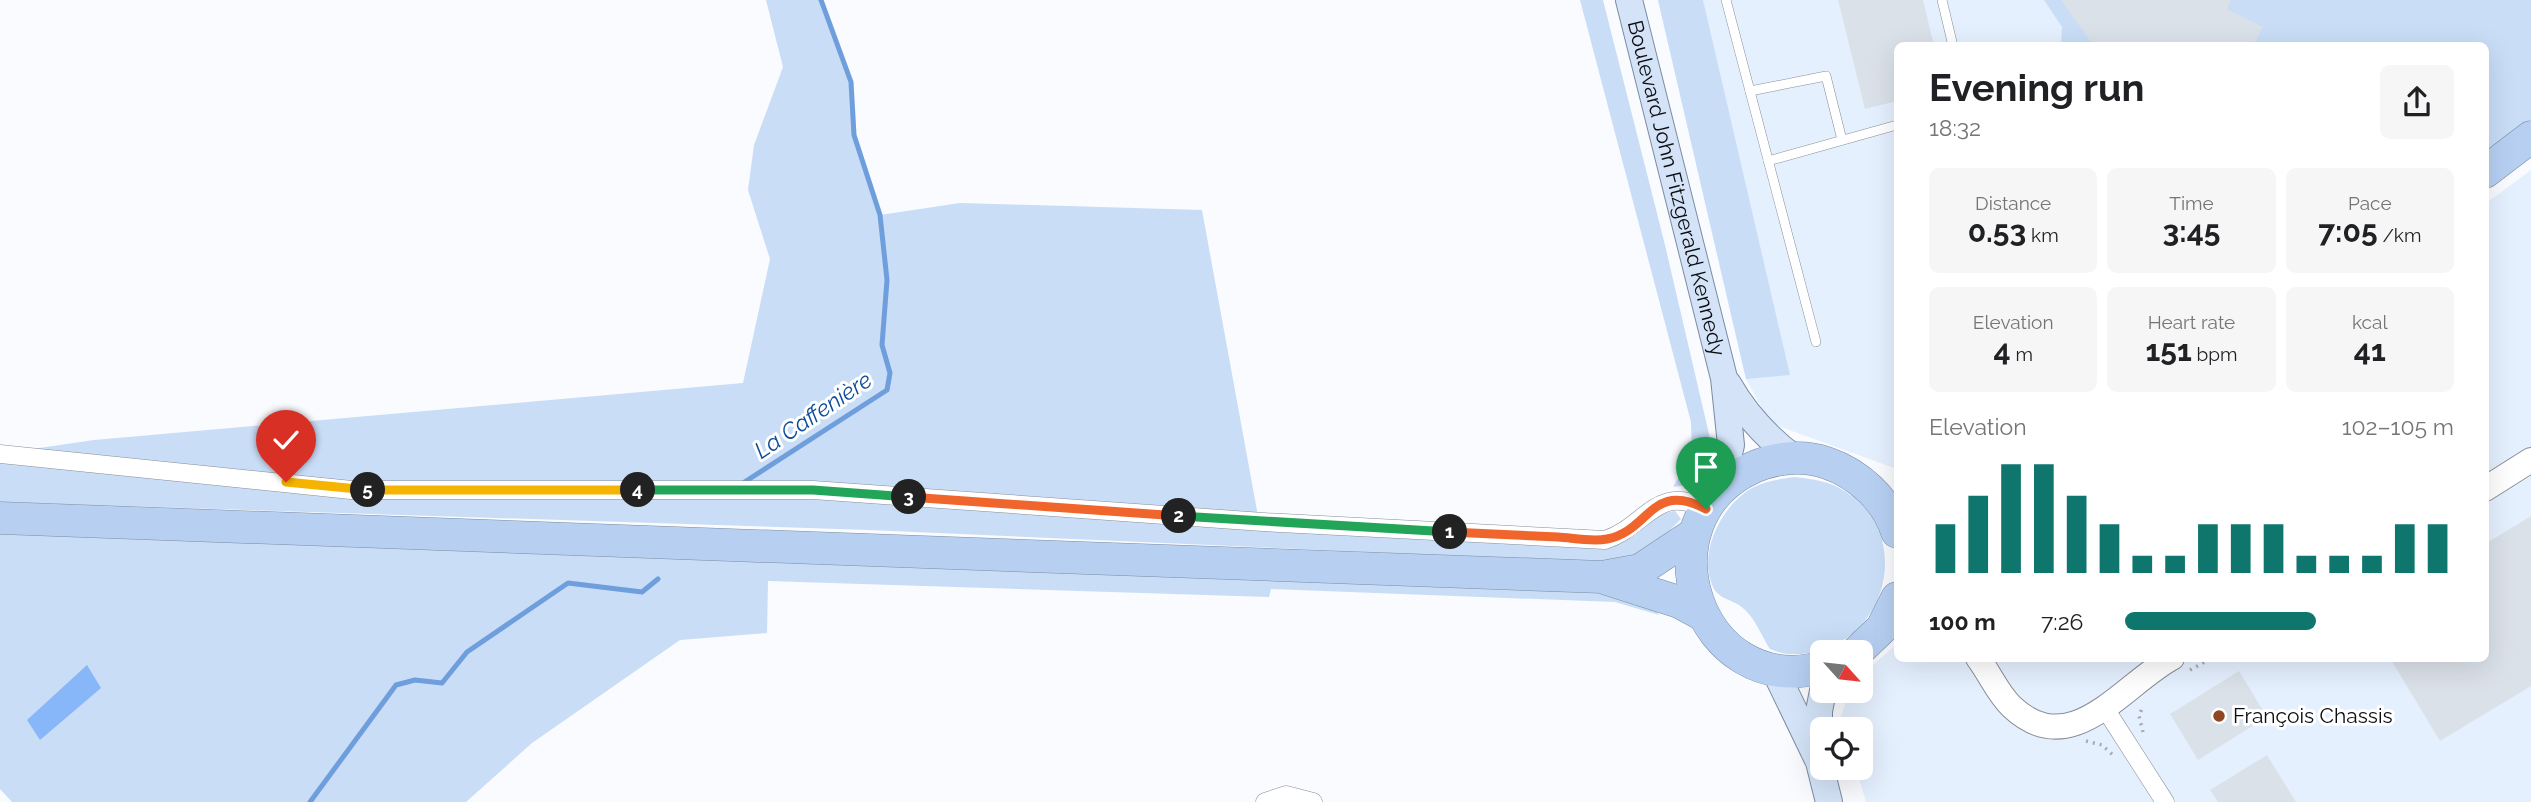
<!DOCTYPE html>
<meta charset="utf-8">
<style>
:root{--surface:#fff;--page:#f6f6f6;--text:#202124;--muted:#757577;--accent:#0f766e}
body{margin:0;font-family:Raleway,sans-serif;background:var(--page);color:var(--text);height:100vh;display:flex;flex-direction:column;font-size:26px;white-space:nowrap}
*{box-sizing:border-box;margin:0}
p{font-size:23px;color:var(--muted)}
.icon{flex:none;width:38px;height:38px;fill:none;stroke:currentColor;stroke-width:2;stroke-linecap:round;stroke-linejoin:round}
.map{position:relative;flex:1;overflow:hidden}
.side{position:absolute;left:1894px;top:42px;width:595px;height:620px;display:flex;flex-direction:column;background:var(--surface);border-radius:10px;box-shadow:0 7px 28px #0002}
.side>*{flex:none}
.needle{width:46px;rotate:117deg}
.controls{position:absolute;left:1810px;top:640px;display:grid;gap:14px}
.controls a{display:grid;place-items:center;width:63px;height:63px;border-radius:10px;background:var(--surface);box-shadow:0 7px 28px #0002;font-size:35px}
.pin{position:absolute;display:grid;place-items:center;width:60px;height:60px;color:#fff;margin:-72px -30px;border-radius:50% 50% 50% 0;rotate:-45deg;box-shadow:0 0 7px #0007}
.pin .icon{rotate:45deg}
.km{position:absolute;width:35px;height:35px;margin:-18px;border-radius:50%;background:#222;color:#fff;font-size:19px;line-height:35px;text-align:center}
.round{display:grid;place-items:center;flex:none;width:74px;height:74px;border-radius:10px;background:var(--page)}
.summary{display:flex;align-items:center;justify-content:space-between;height:119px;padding:0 35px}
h1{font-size:38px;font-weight:700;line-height:52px}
.stats{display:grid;grid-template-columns:repeat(3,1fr);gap:10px;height:119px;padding:7px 35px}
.stats div{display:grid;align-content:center;border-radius:10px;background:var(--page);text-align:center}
.stats b{font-size:30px;font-weight:700}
.stats small{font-size:19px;font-weight:400}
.stats p{font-size:19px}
.chart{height:196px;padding:14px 35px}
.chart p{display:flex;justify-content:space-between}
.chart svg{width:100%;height:126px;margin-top:7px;stroke:var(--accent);stroke-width:6}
ul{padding:0 35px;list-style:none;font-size:23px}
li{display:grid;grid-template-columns:112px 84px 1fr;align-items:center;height:52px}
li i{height:18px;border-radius:9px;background:var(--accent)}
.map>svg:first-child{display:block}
.built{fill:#e5f0ff}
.green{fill:#c9ddf7}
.forest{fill:#88b7f9}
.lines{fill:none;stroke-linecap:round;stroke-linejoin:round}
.stream{stroke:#6f9edd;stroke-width:5}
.building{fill:#dbe1e9}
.lane-casing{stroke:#888e96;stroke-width:10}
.street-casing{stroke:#888e96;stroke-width:19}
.secondary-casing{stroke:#888e96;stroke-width:26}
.primary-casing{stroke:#7b8ca3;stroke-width:28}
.highway-casing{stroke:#7b8ca3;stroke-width:33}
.path{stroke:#a8aaad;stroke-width:3.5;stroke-dasharray:2 5;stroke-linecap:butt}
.lane{stroke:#fff;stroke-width:9}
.street{stroke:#fff;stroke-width:18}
.secondary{stroke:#fff;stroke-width:24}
.primary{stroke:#d4e3f7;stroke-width:26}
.highway{stroke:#b7d0f2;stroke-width:32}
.split-1-casing{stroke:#fff;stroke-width:14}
.split-2-casing{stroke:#fff;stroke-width:14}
.split-3-casing{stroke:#fff;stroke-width:14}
.split-4-casing{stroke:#fff;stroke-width:14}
.split-5-casing{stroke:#fff;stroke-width:14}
.split-6-casing{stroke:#fff;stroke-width:14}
.split-1{stroke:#f0652b;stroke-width:9}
.split-2{stroke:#22a559;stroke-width:9}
.split-3{stroke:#f0652b;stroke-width:9}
.split-4{stroke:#22a559;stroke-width:9}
.split-5{stroke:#f5b400;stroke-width:9}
.split-6{stroke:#f5b400;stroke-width:9}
.poi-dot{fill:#8e4722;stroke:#fff;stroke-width:2.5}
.labels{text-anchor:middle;stroke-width:6;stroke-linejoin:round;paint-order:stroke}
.street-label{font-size:21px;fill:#0b0d10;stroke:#fff}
.poi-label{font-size:21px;fill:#0b0d10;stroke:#fff;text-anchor:start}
.water-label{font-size:23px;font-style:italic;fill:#0e4d99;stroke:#fff}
</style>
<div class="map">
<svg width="2531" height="802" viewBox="0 0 2531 802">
<rect width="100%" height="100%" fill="#f9fbff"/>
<g class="built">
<polygon points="1658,0 2531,0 2531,120 2485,46 1897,46 1897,469 1770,423 1746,379"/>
<polygon points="2531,170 2531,802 1866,802 1856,768 1860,768 1860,730 1845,730 1841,717 1849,691 1860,691 1860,676 1897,644 1897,658 2485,658 2485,204"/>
</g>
<g class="green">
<polygon points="766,0 821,0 851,82 854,135 880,215 960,203 1202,210 1258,516 813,487 356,485 5,453 94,440 743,383 770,259 748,190 754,145 783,67"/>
<polygon points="1580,0 1603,0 1665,245 1712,447 1706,471 1699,483 1673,487 1692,454 1691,422"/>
<polygon points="1658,0 1703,0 1790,375 1746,379"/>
<polygon points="2044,0 2531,0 2531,120 2485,154 2485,46 2061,45 2062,27"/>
<path d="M 0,461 L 217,483 L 811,498 L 1608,548 C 1617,544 1628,541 1635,535 C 1649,524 1656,513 1675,511 L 1681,519 L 1636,564 L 869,530 L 0,502 Z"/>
<path d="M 1794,477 C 1813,479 1830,481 1846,492 C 1911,533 1890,633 1818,651 C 1802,655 1785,656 1770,649 C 1760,634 1755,616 1739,605 C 1729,599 1718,598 1713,587 C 1697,553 1722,505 1752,488 C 1765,481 1780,479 1794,477 Z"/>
<polygon points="0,534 860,562 1612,592 1652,602 1659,615 1615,602 1271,589 1269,597 768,581 767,633 680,640 532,743 466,802 12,802 0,789"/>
</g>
<polygon class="forest" points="87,665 101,688 40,740 27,720"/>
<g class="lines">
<g class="stream">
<polyline points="743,483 887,390 890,373 882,345 887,280 880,215 854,135 851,82 821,0"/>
<polyline points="310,802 396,685 415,680 442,683 467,652 568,583 642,592 658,579"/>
</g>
</g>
<g class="building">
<polygon points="1838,0 1923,0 1934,46 1897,46 1897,101 1865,109"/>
<polygon points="2061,0 2231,0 2227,9 2263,27 2253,46 2094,46"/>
<polygon points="2531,516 2531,686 2440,741 2390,658 2485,658 2485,544"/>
<polygon points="2239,671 2267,717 2198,760 2170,714"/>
<polygon points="2267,755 2296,802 2218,802 2210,790"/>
</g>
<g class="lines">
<defs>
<g id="lane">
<polyline points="1726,0 1816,342"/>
<polyline points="1942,0 1953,46"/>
<polyline points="1750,91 1826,76 1842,140"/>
<polyline points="1768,161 1897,125"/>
</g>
<g id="street">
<path d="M 0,454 L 351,490 L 813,490 L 1263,522 L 1605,540 C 1647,526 1656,483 1706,509"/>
<polyline points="2106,710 2165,802"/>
<polyline points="1265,802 1286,795 1313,802"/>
</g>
<g id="secondary">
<polyline points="2485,489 2531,460"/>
<path d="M 1978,658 C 1990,674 1998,694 2012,707 C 2072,763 2123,684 2172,658"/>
</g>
<g id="primary">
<path id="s1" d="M 1629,0 L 1724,378 L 1731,445 L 1721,488"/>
<path d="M 1728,384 C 1745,414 1766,437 1794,458"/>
<polyline points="1774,669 1819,762 1829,802"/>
<polyline points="1819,750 1819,711 1823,691"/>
</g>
<g id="highway">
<polyline points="2485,172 2531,137"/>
<polyline points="0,518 1602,577 1640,570 1694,534"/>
<polyline points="1607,579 1679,602 1703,615"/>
<polyline points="1856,653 1882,628 1897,598"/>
<path d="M 1822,667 C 1699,702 1636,520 1754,467 C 1777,457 1804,455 1827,463 C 1859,474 1887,500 1897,532"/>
</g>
</defs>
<use href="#lane" class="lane-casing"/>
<use href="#street" class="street-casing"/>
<use href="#secondary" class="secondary-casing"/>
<use href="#primary" class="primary-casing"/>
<use href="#highway" class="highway-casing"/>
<g class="path">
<polyline points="2190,670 2212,658"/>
<polyline points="2143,732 2139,716 2143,706"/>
<polyline points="2086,741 2102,745 2113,755"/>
</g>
<use href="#lane" class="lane"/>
<use href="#street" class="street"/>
<use href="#secondary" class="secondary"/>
<use href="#primary" class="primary"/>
<use href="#highway" class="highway"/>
</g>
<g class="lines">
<defs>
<path id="split-1" d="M 1450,532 C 1486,534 1522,535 1558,537 C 1573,538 1592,542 1607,539 C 1650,531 1651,480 1706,509"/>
<polyline id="split-2" points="1179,516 1450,532"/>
<polyline id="split-3" points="909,497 1179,516"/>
<polyline id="split-4" points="638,490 813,490 909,497"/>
<polyline id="split-5" points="368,490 638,490"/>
<polyline id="split-6" points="286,482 368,490"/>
</defs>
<use href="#split-1" class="split-1-casing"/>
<use href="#split-2" class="split-2-casing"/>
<use href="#split-3" class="split-3-casing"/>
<use href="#split-4" class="split-4-casing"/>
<use href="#split-5" class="split-5-casing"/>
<use href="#split-6" class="split-6-casing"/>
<use href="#split-1" class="split-1"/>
<use href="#split-2" class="split-2"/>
<use href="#split-3" class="split-3"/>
<use href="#split-4" class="split-4"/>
<use href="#split-5" class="split-5"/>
<use href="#split-6" class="split-6"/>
</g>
<circle class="poi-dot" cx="2219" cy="716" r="7"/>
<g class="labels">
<g class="street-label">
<text dy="7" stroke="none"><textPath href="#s1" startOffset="194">Boulevard John Fitzgerald Kennedy</textPath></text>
</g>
<g class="poi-label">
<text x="2233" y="723">François Chassis</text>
</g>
<g class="water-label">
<text transform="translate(813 415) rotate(-34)" y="8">La Caffenière</text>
</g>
</g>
</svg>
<div class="controls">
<a><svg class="needle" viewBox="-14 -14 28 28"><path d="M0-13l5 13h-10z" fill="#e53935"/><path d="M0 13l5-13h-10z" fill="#757577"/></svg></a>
<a><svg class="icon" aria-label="locate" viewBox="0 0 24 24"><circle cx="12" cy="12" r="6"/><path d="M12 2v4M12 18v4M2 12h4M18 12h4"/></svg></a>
</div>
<div class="pin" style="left:1706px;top:509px;background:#1e9e55"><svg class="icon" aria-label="arrive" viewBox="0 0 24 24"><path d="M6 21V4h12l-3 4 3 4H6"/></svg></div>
<div class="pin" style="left:286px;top:482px;background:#d93025"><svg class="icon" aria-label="check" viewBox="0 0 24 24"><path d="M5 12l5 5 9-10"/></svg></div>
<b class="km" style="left:1450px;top:532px">1</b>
<b class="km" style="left:1179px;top:516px">2</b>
<b class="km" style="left:909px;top:497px">3</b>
<b class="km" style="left:638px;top:490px">4</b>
<b class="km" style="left:368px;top:490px">5</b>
<section class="side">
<div class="summary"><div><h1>Evening run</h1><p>18:32</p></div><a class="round"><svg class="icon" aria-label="share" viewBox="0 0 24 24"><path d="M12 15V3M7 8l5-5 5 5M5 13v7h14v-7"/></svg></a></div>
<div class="stats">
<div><p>Distance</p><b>0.53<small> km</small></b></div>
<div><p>Time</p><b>3:45</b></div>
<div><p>Pace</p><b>7:05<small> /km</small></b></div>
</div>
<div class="stats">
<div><p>Elevation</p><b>4<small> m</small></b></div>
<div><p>Heart rate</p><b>151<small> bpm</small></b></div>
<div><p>kcal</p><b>41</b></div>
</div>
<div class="chart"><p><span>Elevation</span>102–105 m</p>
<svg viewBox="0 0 160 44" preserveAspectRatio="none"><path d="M5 44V27M15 44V17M25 44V6M35 44V6M45 44V17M55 44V27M65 44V38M75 44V38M85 44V27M95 44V27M105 44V27M115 44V38M125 44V38M135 44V38M145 44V27M155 44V27"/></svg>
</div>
<ul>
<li><b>100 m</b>7:26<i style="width:58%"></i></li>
</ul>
</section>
</div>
